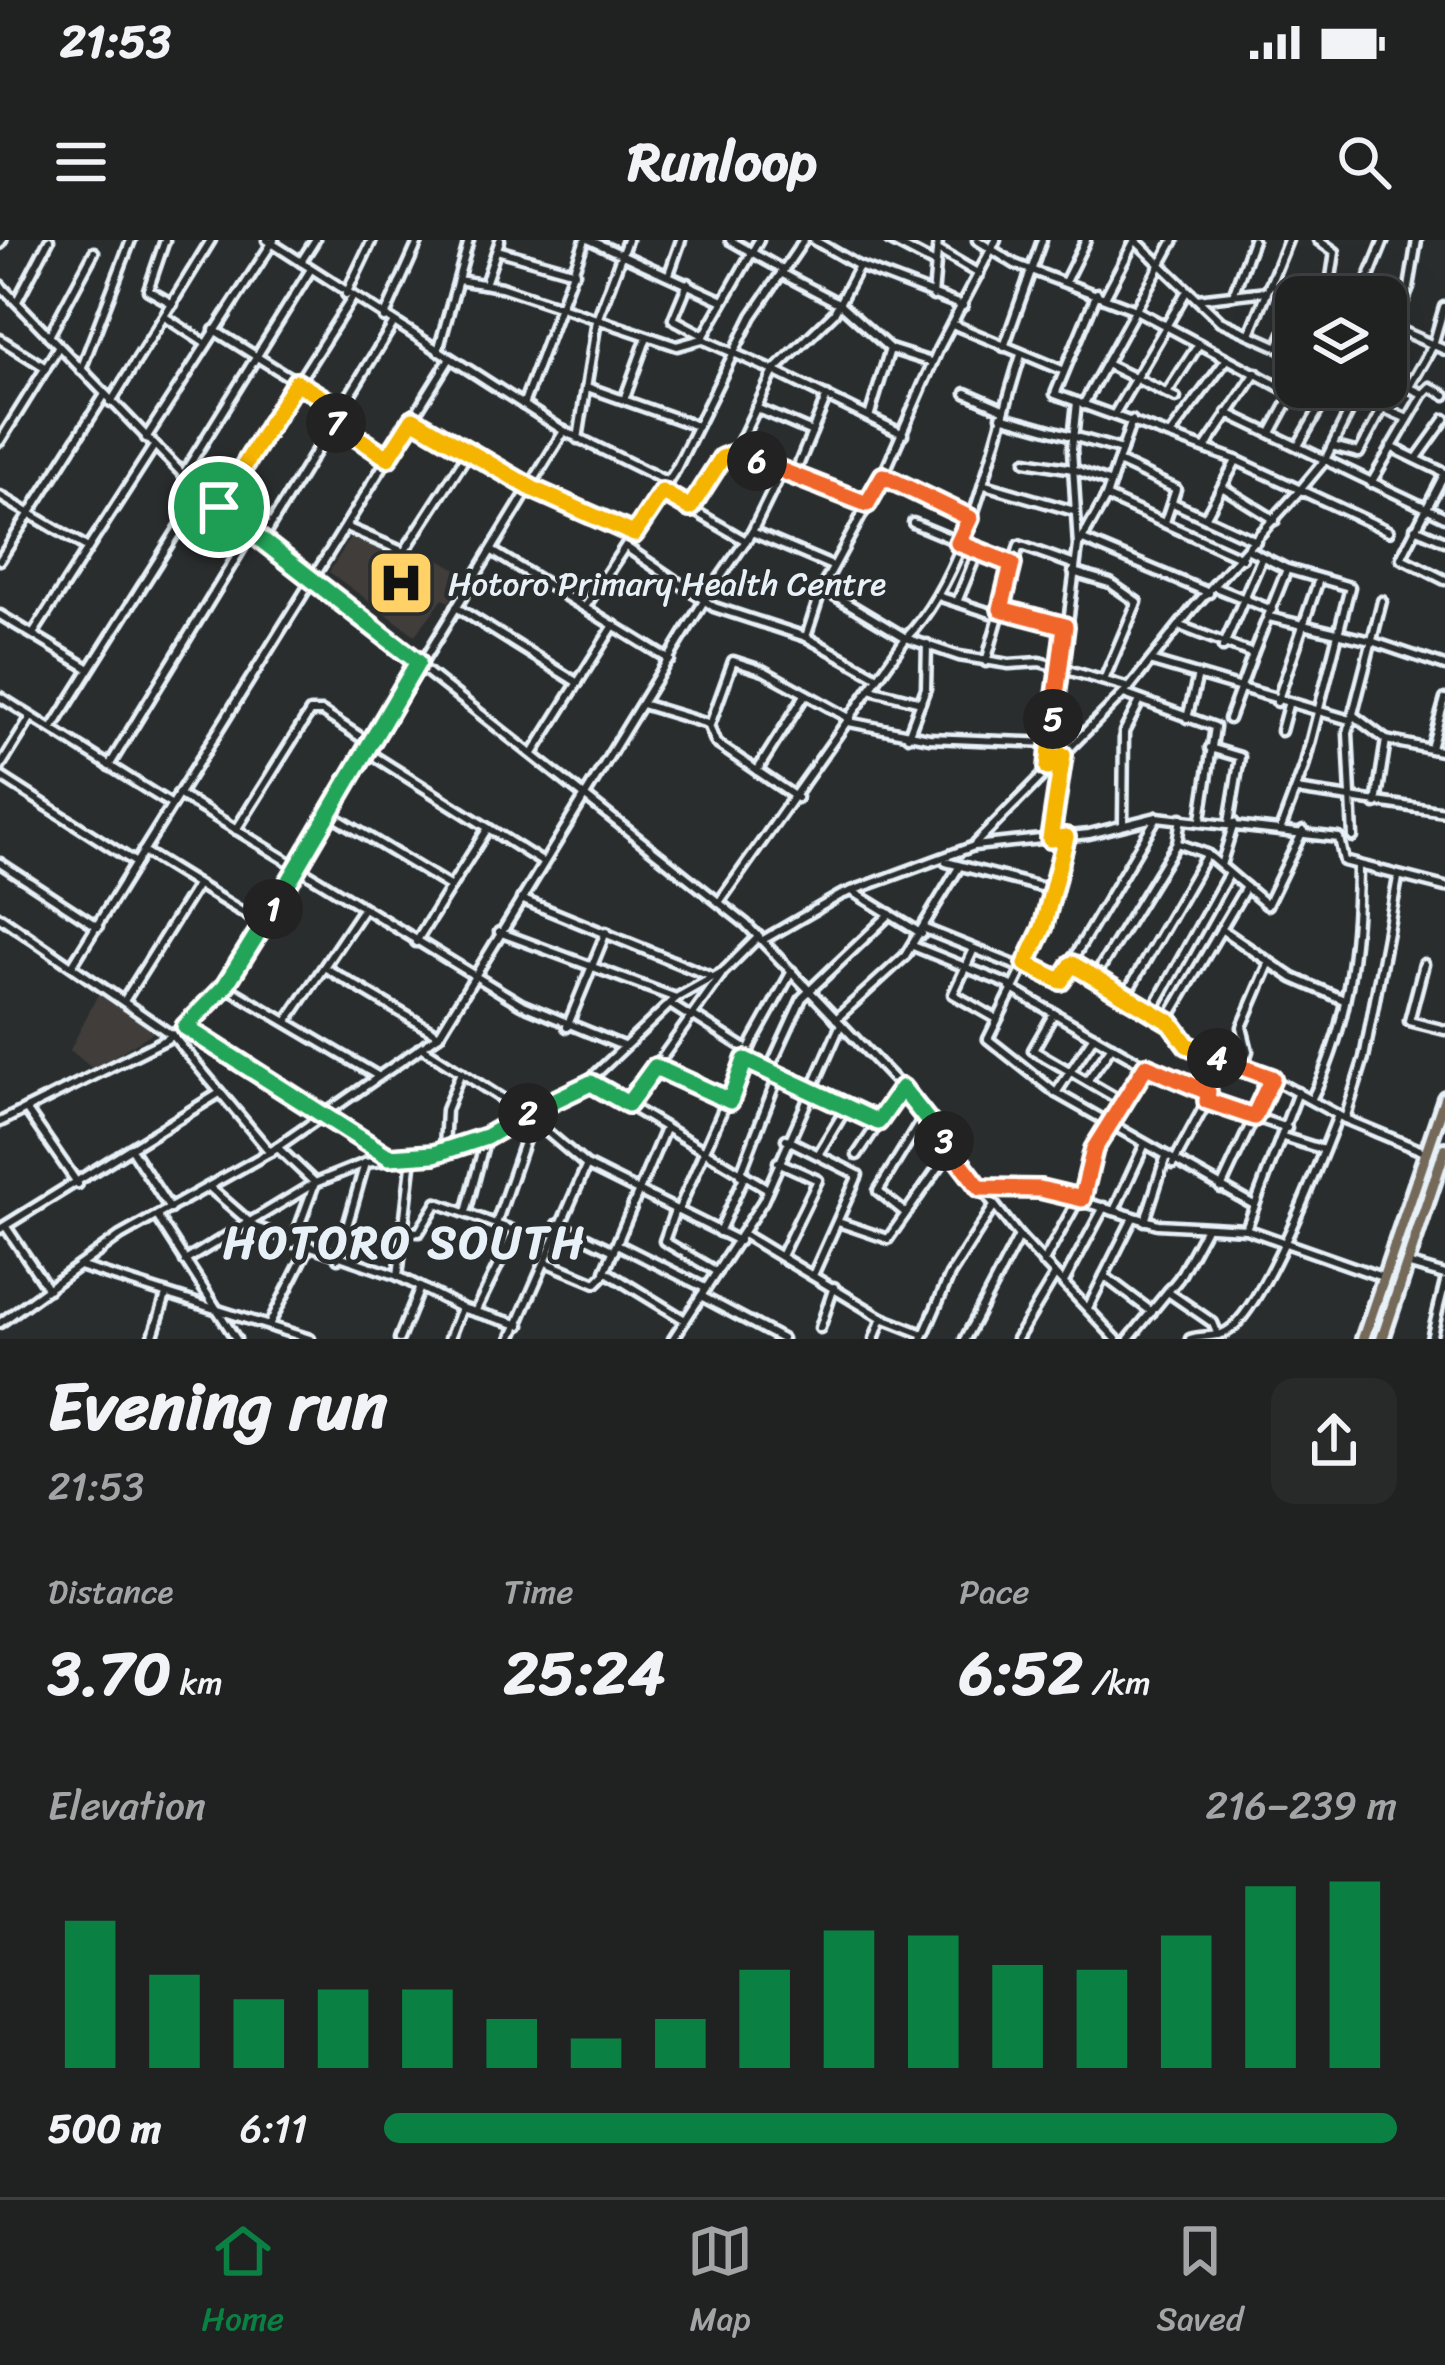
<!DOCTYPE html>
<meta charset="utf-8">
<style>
:root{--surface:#202222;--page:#282a2a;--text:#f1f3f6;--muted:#a2a4a5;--line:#3d3f40;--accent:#0b8043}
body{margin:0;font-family:Sriracha,sans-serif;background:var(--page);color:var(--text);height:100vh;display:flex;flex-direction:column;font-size:45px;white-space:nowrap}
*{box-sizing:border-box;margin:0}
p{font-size:39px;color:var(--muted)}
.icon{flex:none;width:66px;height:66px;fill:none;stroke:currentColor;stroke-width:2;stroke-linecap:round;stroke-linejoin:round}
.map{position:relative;height:1099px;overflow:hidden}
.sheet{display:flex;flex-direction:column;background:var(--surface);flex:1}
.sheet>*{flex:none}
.fabs{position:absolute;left:1275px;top:36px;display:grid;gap:24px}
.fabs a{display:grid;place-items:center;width:132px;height:132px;border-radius:24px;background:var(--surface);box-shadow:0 12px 48px #0002,0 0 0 3px var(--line);font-size:60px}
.pin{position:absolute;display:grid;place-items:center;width:102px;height:102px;color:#fff;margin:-51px;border:6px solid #fff;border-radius:50%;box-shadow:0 3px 12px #0007}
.km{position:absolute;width:60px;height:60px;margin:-30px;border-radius:50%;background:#222;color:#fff;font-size:33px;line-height:60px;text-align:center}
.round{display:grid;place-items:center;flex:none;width:126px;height:126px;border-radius:24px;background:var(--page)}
.head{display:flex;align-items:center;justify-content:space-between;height:204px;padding:0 48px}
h1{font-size:66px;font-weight:700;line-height:90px}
.figures{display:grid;grid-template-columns:repeat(3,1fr);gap:18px;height:204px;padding:12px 48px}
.figures div{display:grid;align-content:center}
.figures b{font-size:60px;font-weight:700}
.figures small{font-size:33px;font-weight:400}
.figures p{font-size:33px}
.chart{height:336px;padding:24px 48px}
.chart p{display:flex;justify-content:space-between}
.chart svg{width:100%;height:216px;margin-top:12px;stroke:var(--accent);stroke-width:6}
ul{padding:0 48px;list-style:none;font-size:39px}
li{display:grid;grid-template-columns:192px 144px 1fr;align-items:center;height:90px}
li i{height:30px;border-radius:15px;background:var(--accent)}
.status{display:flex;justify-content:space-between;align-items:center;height:84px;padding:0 60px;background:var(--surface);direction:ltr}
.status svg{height:33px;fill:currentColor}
header{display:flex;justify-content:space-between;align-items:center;height:156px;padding:0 48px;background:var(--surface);font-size:54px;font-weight:700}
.tabs{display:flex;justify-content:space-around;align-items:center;height:168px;border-top:3px solid var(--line);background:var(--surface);font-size:33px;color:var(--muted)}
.tabs a{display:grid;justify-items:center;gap:6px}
.tabs .current{color:var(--accent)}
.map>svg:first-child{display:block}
.built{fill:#3f3d3b}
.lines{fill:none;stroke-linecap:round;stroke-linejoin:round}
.street-casing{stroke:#e8f1f8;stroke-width:15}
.primary-casing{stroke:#e8f1f8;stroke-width:20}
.street{stroke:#2a2d2e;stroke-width:6}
.primary{stroke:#746a5a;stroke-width:10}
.split-1-casing{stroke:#fff;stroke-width:24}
.split-2-casing{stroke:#fff;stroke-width:24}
.split-3-casing{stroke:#fff;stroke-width:24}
.split-4-casing{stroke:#fff;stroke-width:24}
.split-5-casing{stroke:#fff;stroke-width:24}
.split-6-casing{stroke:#fff;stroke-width:24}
.split-7-casing{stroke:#fff;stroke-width:24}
.split-8-casing{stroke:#fff;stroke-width:24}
.split-1{stroke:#22a559;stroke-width:15}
.split-2{stroke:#22a559;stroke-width:15}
.split-3{stroke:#22a559;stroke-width:15}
.split-4{stroke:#f0652b;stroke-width:15}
.split-5{stroke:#f5b400;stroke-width:15}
.split-6{stroke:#f0652b;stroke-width:15}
.split-7{stroke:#f5b400;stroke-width:15}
.split-8{stroke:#f5b400;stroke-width:15}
.labels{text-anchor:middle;stroke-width:9;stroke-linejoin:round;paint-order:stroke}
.poi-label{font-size:33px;fill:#e8f1f8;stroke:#2a2d2e;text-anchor:start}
.district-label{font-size:45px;font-weight:bold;letter-spacing:3px;fill:#e8f1f8;stroke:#2a2d2e}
</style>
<div class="status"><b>21:53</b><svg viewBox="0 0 49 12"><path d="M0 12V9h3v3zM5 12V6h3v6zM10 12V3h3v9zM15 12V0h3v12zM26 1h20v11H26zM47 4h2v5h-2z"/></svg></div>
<header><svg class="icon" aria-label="menu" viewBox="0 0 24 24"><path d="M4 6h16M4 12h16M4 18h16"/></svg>Runloop<svg class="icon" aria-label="search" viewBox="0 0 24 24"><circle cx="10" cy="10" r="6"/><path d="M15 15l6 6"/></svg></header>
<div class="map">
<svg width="1445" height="1099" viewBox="0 0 1445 1099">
<rect width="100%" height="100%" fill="#2a2d2e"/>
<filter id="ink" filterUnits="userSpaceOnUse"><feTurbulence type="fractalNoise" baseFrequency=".00833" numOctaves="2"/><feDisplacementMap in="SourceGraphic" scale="24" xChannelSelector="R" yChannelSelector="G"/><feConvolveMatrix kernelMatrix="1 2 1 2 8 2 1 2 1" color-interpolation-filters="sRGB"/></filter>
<g filter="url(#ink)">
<g class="built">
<polygon points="353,294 409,327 423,309 465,334 449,362 443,359 415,395 329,332"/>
<polygon points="99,752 157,790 93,829 70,810"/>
</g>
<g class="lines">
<defs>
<g id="street">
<polyline points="165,0 148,50 173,64"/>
<polyline points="267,0 564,191 668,242"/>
<polyline points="590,0 721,60"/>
<polyline points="730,0 783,30"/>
<polyline points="814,0 859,26"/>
<polyline points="889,0 935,24"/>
<polyline points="977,0 1015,24 1136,70 1293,154"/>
<polyline points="1318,0 1335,12 1328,57"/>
<polyline points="0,4 2,0"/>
<polyline points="497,10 575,32"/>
<polyline points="938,10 979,34"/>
<polyline points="301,22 315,0"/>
<polyline points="781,33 840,64 890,109 931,122"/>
<polyline points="669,34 681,0"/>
<polyline points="458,40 501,47 677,106 702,99 774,131 834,73 859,26 963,66"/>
<polyline points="1066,40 1086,0"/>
<polyline points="688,43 673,79 703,95"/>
<polyline points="485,44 500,0"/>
<polyline points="1270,44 1306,57"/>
<polyline points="0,45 201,253 746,684 902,848 1019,996 1116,1099"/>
<polyline points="1097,53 1055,154 1236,220 1389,291"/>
<polyline points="346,54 372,0"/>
<polyline points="1233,55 1253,0"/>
<polyline points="933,56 938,0"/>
<polyline points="1105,57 1135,0 1220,81 1296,115"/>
<polyline points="1361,57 1384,0"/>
<polyline points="1197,59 1267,51"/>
<polyline points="17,61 49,0"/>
<polyline points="165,77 205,103"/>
<polyline points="384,78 419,0"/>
<polyline points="952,84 1062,130"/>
<polyline points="1386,84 1445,110"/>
<polyline points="1393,87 1409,48 1417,0"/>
<polyline points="214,90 342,170"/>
<polyline points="1250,94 1288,0"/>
<polyline points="49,96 94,12"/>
<polyline points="0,99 46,128"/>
<polyline points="702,99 759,0"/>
<polyline points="1004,107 1042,0"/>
<polyline points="1278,107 1296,65"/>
<polyline points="438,111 469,0"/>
<polyline points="1386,120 1397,90"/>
<polyline points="1106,124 1176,158"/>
<polyline points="81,130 131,0"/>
<polyline points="1386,137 1423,154 1430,147 1445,155"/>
<polyline points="1334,147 1408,179"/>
<polyline points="1409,147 1433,105 1444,67"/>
<polyline points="590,148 697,186"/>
<polyline points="966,153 1003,169"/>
<polyline points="1167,153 1199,104"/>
<polyline points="625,157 647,97"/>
<polyline points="111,162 211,0"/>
<polyline points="523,165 585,0"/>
<polyline points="1083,165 1174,0"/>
<polyline points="756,168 812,192"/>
<polyline points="1227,173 1445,277"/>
<polyline points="1114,175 1185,54"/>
<polyline points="1001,176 1122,210"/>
<polyline points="869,177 890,109"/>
<polyline points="413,179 533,249 633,293"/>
<polyline points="334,182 388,217"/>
<polyline points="1272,191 1296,147"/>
<polyline points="1171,194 1226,120"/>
<polyline points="146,198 274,0"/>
<polyline points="578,199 597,80 627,0"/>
<polyline points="0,201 58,108"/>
<polyline points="1299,204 1332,147"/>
<polyline points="1332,206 1359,213 1383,168"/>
<polyline points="1391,207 1445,233"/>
<polyline points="1205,208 1256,133"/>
<polyline points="735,213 774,131 903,194"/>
<polyline points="1417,218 1445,179"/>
<polyline points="1026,221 1073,229 1111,243"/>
<polyline points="1118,222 1176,249 1165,282"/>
<polyline points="1445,233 1401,318 1445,340"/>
<polyline points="183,235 311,29"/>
<polyline points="883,236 970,278"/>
<polyline points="793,238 827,156"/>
<polyline points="1371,243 1423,154"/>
<polyline points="985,245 1074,271"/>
<polyline points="1222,247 1275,280"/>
<polyline points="662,252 746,301"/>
<polyline points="0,256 88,308"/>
<polyline points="1106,257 1242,318"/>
<polyline points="1173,263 1256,301"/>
<polyline points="219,267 352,58"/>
<polyline points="690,268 718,220 739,213 867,264"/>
<polyline points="1206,276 1236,221"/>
<polyline points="913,283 1012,324"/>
<polyline points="346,287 404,312 468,213"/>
<polyline points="1415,288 1445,301"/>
<polyline points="752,292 832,326"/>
<polyline points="1083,300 1209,353"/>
<polyline points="261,301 393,84"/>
<polyline points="1080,303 1106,257 1132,180"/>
<polyline points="626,307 714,367 806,397 878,437"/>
<polyline points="1249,310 1287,329 1350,347 1304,527 1281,588"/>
<polyline points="494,312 670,420"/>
<polyline points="0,320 104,156"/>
<polyline points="1073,332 1110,343 1137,362 1104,440"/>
<polyline points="1215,347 1272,370"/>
<polyline points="822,348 906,398 959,416 1009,424 1040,422 1129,448"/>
<polyline points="938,356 1000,376"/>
<polyline points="957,362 978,311"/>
<polyline points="456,367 578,443"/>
<polyline points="585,367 676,229 752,76 804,0"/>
<polyline points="1001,369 1065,386"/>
<polyline points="0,375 88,428"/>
<polyline points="1269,377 1371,401 1445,426"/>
<polyline points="1180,386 1253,414 1229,479"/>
<polyline points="33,394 154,206"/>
<polyline points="806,397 822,348 883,236 938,110 996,0"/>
<polyline points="1223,407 1262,317"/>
<polyline points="1253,414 1287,329"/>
<polyline points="986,422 1019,305 1075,325"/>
<polyline points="1153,422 1350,480"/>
<polyline points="870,449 921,462"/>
<polyline points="1124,454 1215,487 1201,579"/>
<polyline points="0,457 172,565"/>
<polyline points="1277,462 1319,339"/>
<polyline points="642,464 708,484 716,503 797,558"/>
<polyline points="1353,475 1386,500 1445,512"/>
<polyline points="1187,478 1197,439"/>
<polyline points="849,482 929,498 1051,503"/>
<polyline points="710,485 733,421 764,431 851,479"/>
<polyline points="52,489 201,253"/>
<polyline points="1281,491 1288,465"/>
<polyline points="908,496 926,448 927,404"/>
<polyline points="1210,508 1240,517 1229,583"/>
<polyline points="1431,508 1445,459"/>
<polyline points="366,511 542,622"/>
<polyline points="534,512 614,385"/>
<polyline points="109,526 251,293"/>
<polyline points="0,527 31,477"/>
<polyline points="1049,527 1078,306 1072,209 1077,162"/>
<polyline points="757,531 805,455"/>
<polyline points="0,536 136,623"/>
<polyline points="1296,550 1445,572"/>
<polyline points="178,554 521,764 623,806"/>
<polyline points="1376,564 1386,500"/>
<polyline points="330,574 451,647"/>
<polyline points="1157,577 1071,722 1171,783 1192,808 1272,839 1345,879 1427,913"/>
<polyline points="1181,578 1177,603 1207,614 1267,665 1303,591"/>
<polyline points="1123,585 1124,492 1140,461"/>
<polyline points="236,590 310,472 322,472 371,504"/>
<polyline points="1066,597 1043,688 988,799 1056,853 1254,965"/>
<polyline points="1353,597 1348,493 1382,361"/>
<polyline points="1050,599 1063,515"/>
<polyline points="976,603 1129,448 1193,368 1300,250 1325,220 1357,156"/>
<polyline points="143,611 263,685"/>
<polyline points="946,622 1052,650"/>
<polyline points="0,623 98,687"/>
<polyline points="1221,625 1234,583"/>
<polyline points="852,651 922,694"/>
<polyline points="521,659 712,737"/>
<path d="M 720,661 L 906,398 C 969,333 993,201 1021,115"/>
<polyline points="0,677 173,796 270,912"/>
<polyline points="925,689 1022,728"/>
<polyline points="1221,689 1293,738 1344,760"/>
<polyline points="499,692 676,758"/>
<polyline points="763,700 841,655 974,606 1089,594 1157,577 1339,598 1344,621 1445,647"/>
<polyline points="416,702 488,588"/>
<polyline points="913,706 1012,746"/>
<polyline points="974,709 953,754 995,778"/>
<polyline points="1026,723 1061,741 1073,724"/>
<polyline points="73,724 449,120"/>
<polyline points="1424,724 1409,781 1445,790"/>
<polyline points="324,727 439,795"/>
<polyline points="1094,738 1177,603"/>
<polyline points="225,746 376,835"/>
<polyline points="1010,748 1146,826 1208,852 1207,861 1287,888"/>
<polyline points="1125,756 1207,614"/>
<polyline points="124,761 197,645"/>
<polyline points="670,764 692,778"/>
<polyline points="1152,771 1229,633"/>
<polyline points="1054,773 1033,810 1126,864"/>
<polyline points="694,776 749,811"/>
<polyline points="836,779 905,716 959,627"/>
<polyline points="288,780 363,669"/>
<polyline points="1167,781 1246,647"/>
<polyline points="185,787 389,917"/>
<polyline points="567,787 606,692"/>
<polyline points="423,808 526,874 586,925 739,1001"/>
<polyline points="745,821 878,882"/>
<polyline points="1243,826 1248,811 1242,787 1269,724"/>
<polyline points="655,827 730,861"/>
<polyline points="769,830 802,758 890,674"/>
<polyline points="1087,841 1112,806"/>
<polyline points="591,843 768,949"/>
<polyline points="1056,853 1094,796"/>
<path d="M 1312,858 C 1348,788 1357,706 1358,629"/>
<polyline points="629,864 721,735"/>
<polyline points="26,869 78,944"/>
<polyline points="1345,879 1364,818 1398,638"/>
<polyline points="0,882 173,796 225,746 564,191"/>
<polyline points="665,889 605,1031 685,1080"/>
<polyline points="1283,897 1324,910"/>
<polyline points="786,899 858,935 814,1033"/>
<polyline points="277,907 315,943 293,1003"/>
<polyline points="444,909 446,870 461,832"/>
<polyline points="133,912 170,969"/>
<polyline points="819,913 848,865"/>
<polyline points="857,915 902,848"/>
<polyline points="778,922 818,940 782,1014"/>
<polyline points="1173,924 1207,861"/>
<polyline points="740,935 779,834"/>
<polyline points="209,947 255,987 398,1036 461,1068 520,1085"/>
<polyline points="980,948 1040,949 1158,984 1246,989 1382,1037"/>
<polyline points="1221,948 1272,839"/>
<polyline points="1082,959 1094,909 1146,826"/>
<polyline points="467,969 486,897"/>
<polyline points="675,970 664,1001 717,1032"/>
<polyline points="678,971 753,801 792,731"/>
<polyline points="1114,971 1144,906"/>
<polyline points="904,972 878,951 924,876"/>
<polyline points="157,976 236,1099"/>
<polyline points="497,981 532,879"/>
<polyline points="1145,981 1165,919"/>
<polyline points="841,983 888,999 951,910"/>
<polyline points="558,984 614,1011"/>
<polyline points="6,987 48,1049"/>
<polyline points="0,989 218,854"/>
<polyline points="1246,989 1298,852"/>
<polyline points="404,991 419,992 437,963 515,991 475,1072"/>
<polyline points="719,992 744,937"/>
<polyline points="743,994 882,1078"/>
<polyline points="617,1004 705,1048"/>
<polyline points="338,1018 365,923"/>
<polyline points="185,1021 315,943 365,923 426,916 475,901 577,852 676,758 724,731 759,696"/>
<polyline points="546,1022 596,1043 605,1034"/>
<polyline points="1043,1023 1079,958"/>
<polyline points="1407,1024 1445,1035"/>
<polyline points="79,1026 310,1099"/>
<polyline points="398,1036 412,917"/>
<polyline points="1104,1036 1152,1072"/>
<polyline points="1064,1042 1104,967"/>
<polyline points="1168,1052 1213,1083 1218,1095"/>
<polyline points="701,1056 782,1099"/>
<polyline points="1089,1066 1133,978"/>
<polyline points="0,1083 120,996 270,912 439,795 704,361 752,292 781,233"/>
<polyline points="269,1085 308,1008"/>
<polyline points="820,1088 834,1047"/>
<polyline points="152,1099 166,1055"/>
<polyline points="399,1099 419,1050"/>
<polyline points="449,1099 461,1068"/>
<polyline points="511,1099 586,927"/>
<polyline points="673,1099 763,961 841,784"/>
<polyline points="874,1099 882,1078 923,1094"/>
<polyline points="922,1099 950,1035 994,966"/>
<polyline points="965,1099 1019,996"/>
<polyline points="1017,1099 1055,1035"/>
<polyline points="1129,1099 1179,1038 1205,990"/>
<path d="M 1190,1099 C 1200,1095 1215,1098 1226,1092 C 1263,1072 1321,918 1338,875"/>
<polyline points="1431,1099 1445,1042"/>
</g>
<g id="primary">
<polyline points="1363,1099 1445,858"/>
<polyline points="1382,1099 1445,909"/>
</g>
</defs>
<use href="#street" class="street-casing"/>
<use href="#primary" class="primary-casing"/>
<use href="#street" class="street"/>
<use href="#primary" class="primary"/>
</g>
</g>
<g class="lines" filter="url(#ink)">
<defs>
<polyline id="split-1" points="219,267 418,422 273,669"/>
<polyline id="split-2" points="273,669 225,746 185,787 389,917 434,914 486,897 528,873"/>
<polyline id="split-3" points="528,873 591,843 628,864 655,827 730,861 745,820 878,882 902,848 944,901"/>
<polyline id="split-4" points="944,901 980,948 1040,949 1082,959 1094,909 1146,826 1208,852 1207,861 1254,877 1272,838 1217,818"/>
<polyline id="split-5" points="1053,479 1048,528 1063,515 1050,599 1066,597 1043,688 1026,724 1061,741 1072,724 1171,783 1187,805 1217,818"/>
<polyline id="split-6" points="757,221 867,264 883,236 970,278 958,303 1012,324 1001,369 1065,386 1053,479"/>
<polyline id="split-7" points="336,183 388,218 413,179 533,249 634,294 662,252 690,268 722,218 739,212 757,221"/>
<polyline id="split-8" points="219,267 296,142 342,170 336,183"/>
</defs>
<use href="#split-1" class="split-1-casing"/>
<use href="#split-2" class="split-2-casing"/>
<use href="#split-3" class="split-3-casing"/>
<use href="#split-4" class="split-4-casing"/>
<use href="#split-5" class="split-5-casing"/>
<use href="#split-6" class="split-6-casing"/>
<use href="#split-7" class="split-7-casing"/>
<use href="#split-8" class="split-8-casing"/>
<use href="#split-1" class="split-1"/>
<use href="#split-2" class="split-2"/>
<use href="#split-3" class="split-3"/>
<use href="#split-4" class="split-4"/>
<use href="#split-5" class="split-5"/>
<use href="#split-6" class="split-6"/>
<use href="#split-7" class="split-7"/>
<use href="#split-8" class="split-8"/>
</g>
<defs>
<symbol id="hospital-square" viewBox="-11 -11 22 22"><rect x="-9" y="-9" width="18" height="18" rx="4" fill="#ffd166" stroke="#2a2d2e"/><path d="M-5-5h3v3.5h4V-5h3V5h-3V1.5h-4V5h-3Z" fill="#111"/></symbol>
</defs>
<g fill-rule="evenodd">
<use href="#hospital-square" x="363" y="305" width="76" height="76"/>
</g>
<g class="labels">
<g class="poi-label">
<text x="448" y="355">Hotoro Primary Health Centre</text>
</g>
<g class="district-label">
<text x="405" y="1018">HOTORO SOUTH</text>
</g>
</g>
</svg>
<div class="fabs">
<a><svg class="icon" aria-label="layers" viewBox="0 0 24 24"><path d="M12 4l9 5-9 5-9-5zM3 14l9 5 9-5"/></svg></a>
</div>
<div class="pin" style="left:219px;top:267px;background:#1e9e55"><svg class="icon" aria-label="arrive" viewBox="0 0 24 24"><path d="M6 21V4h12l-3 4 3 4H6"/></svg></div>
<b class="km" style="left:273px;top:669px">1</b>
<b class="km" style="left:528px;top:873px">2</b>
<b class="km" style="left:944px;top:901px">3</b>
<b class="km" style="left:1217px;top:818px">4</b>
<b class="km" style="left:1053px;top:479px">5</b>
<b class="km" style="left:757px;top:221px">6</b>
<b class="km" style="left:336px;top:183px">7</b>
</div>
<section class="sheet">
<div class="head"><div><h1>Evening run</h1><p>21:53</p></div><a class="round"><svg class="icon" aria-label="share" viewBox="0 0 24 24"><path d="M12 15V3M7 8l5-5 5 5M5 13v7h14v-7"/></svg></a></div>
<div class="figures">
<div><p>Distance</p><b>3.70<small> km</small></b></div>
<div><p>Time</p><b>25:24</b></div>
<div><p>Pace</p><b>6:52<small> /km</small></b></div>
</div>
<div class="chart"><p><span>Elevation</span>216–239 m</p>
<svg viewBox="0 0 160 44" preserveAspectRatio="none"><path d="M5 44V14M15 44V25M25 44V30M35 44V28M45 44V28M55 44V34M65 44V38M75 44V34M85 44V24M95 44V16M105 44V17M115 44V23M125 44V24M135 44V17M145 44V7M155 44V6"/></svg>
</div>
<ul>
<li><b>500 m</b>6:11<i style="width:100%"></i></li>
</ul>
</section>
<nav class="tabs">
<a class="current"><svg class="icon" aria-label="home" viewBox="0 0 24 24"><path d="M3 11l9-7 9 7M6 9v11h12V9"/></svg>Home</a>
<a><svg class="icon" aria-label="map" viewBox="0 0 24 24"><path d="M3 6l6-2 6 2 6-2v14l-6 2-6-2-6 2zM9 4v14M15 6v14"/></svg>Map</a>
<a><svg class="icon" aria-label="saved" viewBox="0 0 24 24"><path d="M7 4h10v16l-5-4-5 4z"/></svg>Saved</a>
</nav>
